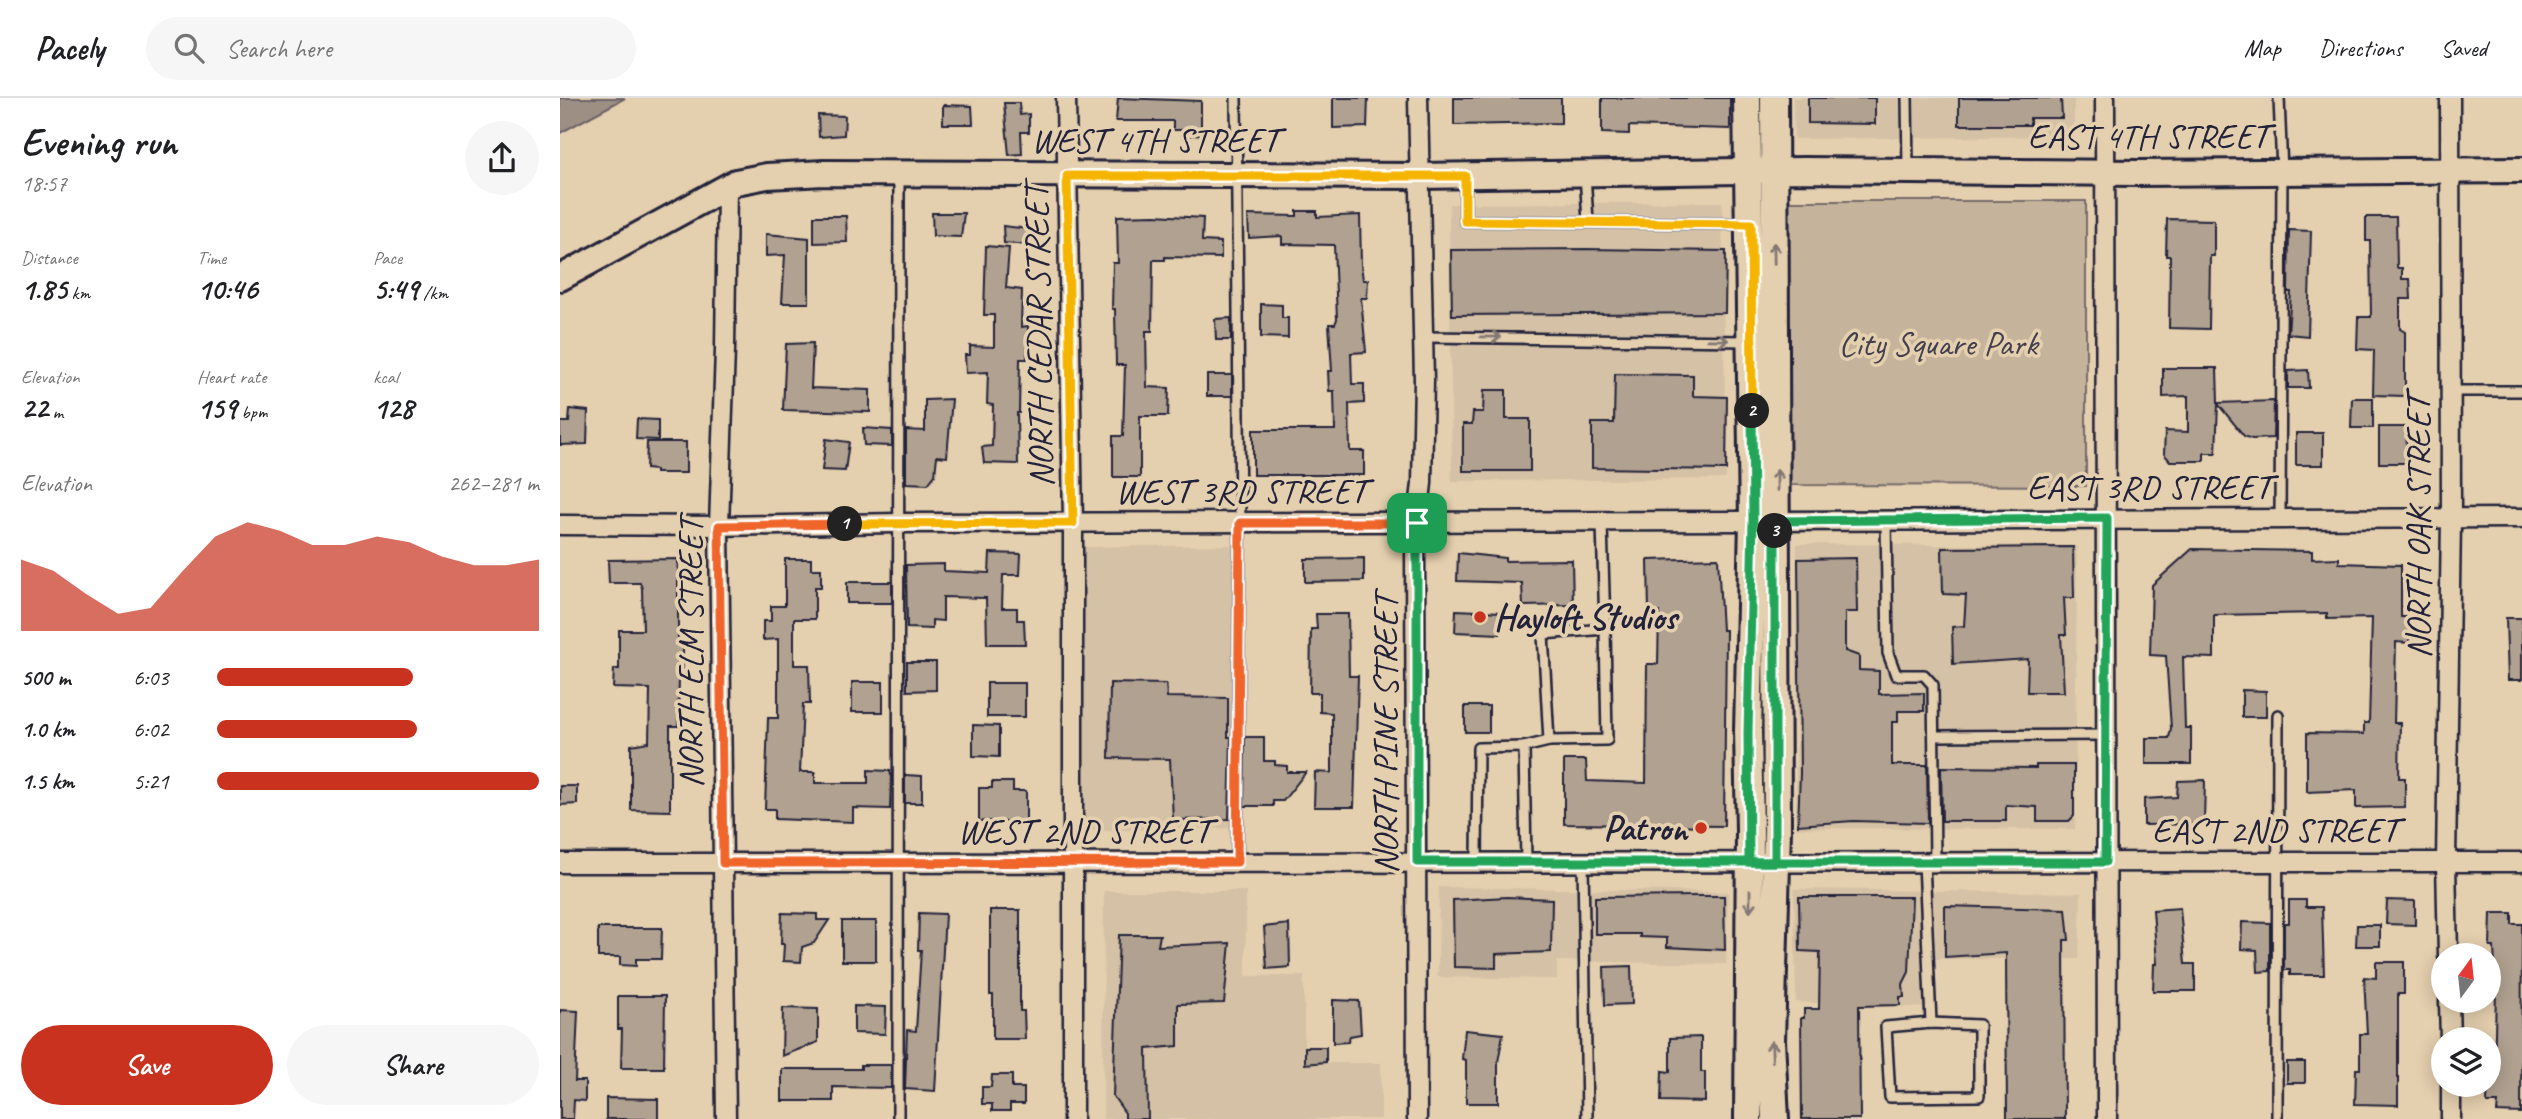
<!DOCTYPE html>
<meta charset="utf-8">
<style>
:root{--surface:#fff;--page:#f6f6f6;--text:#202124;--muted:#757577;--line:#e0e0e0;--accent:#c8321e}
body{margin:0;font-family:Caveat,sans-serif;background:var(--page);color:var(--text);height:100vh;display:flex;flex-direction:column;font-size:26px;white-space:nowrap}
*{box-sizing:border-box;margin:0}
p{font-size:23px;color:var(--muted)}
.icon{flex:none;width:38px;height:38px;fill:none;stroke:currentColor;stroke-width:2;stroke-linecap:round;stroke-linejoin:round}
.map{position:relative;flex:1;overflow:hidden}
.sheet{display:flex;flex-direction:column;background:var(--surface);width:560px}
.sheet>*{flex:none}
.needle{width:46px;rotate:15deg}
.fabs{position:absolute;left:1871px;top:845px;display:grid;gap:14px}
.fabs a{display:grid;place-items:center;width:70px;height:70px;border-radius:50%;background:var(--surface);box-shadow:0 4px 18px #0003;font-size:35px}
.pin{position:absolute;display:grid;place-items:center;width:60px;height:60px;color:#fff;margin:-30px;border-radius:14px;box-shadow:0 4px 10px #0006}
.km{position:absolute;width:35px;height:35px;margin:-18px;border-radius:50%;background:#222;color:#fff;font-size:19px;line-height:35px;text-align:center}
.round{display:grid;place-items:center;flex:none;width:74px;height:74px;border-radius:37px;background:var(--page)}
.overview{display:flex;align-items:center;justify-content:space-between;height:119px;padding:0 21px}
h1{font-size:38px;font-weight:800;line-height:52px}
.figures{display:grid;grid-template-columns:repeat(3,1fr);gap:10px;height:119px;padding:7px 21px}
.figures div{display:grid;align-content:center}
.figures b{font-size:30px;font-weight:800}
.figures small{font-size:19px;font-weight:400}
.figures p{font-size:19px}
.chart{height:196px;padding:14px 21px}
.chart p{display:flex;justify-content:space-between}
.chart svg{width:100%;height:126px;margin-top:7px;fill:var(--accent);opacity:.7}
.action{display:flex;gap:14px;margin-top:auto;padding:14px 21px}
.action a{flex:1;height:80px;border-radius:42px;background:var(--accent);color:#fff;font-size:28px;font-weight:800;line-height:80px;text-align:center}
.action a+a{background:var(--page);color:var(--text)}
ul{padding:0 21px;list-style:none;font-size:23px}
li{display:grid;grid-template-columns:112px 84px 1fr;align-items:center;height:52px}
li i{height:18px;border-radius:9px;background:var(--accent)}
header{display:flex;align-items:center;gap:42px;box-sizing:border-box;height:98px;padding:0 35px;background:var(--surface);border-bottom:2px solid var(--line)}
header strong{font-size:33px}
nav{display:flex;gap:38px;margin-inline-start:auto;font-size:24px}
.search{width:490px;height:63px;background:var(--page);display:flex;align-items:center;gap:18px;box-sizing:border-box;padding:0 24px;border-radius:38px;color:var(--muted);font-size:26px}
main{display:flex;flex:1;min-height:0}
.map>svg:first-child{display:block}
.built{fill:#d5c1a5}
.green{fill:#c5b39b;stroke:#746a6b;stroke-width:2}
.water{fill:#9d8f84;stroke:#6c6367;stroke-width:2}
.building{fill:#b1a190;stroke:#22223b;stroke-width:2}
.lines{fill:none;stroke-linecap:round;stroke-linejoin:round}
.lane-casing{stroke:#22223b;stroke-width:14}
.street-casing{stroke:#22223b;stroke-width:23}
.secondary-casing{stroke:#22223b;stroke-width:30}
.primary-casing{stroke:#22223b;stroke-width:32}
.lane{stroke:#e4cfae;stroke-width:9}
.street{stroke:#e4cfae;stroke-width:18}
.secondary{stroke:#e4cfae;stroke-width:24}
.primary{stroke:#e4cfae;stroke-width:26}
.oneway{stroke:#837874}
.split-1-casing{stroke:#fff;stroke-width:14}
.split-2-casing{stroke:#fff;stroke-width:14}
.split-3-casing{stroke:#fff;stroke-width:14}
.split-4-casing{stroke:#fff;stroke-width:14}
.split-1{stroke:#f0652b;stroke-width:9}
.split-2{stroke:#f5b400;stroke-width:9}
.split-3{stroke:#22a559;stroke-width:9}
.split-4{stroke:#22a559;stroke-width:9}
.poi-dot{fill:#c8321e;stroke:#e4cfae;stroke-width:2.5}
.labels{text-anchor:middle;stroke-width:7;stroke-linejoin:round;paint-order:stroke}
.street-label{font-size:35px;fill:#22223b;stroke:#e4cfae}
.park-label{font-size:35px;fill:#433f4e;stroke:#e4cfae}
.poi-label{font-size:35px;font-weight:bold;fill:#22223b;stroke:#e4cfae;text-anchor:start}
</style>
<header>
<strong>Pacely</strong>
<div class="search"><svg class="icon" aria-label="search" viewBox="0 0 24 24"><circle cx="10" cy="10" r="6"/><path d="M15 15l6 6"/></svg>Search here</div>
<nav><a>Map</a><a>Directions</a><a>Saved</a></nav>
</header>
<main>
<section class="sheet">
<div class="overview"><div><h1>Evening run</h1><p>18:57</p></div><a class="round"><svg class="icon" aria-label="share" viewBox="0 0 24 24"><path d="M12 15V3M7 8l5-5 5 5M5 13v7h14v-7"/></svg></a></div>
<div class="figures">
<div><p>Distance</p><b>1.85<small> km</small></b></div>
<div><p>Time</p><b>10:46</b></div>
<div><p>Pace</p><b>5:49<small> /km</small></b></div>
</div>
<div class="figures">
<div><p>Elevation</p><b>22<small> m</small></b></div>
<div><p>Heart rate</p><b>159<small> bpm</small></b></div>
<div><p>kcal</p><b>128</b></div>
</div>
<div class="chart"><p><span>Elevation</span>262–281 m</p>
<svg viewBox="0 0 160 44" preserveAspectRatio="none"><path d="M0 44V19L10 23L20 31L30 38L40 36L50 23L60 11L70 6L80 9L90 14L100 14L110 11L120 13L130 18L140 21L150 21L160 19V44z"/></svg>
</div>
<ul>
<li><b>500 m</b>6:03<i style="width:61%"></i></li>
<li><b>1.0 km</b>6:02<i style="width:62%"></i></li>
<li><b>1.5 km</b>5:21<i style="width:100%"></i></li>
</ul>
<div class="action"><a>Save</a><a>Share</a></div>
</section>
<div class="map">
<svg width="1962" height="1021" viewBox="0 0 1962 1021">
<rect width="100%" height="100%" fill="#e4cfae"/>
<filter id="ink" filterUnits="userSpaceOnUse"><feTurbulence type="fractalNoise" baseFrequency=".0143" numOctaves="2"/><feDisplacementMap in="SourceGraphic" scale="14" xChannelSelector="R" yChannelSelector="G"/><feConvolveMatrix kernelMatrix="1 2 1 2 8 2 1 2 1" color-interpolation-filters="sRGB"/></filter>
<g filter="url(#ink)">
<g class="built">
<polygon points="1233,0 1514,0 1514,38 1234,41"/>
<polygon points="1162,104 1166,381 892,383 889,106"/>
<polygon points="1237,446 1517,448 1515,731 1236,730"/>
<polygon points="678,447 683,730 525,733 520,449"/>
<polygon points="879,789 1168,794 1166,866 997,863 997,881 878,879"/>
<polygon points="1234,791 1521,795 1519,861 1370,861 1370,910 1236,904"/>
<polygon points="544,793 686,793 686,878 744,878 744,965 821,965 821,1021 543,1021"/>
</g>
<polygon class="green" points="1229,103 1526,103 1526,388 1230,387"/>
<polygon class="water" points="0,0 65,0 0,35"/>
<g class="building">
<polygon points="558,0 641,3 641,36 627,38 627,32 613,32 613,23 556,23"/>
<polygon points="773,0 808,0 807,29 773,30"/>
<polygon points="894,0 1001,0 1001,25 894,27"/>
<polygon points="1042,0 1170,0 1170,31 1069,28 1069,36 1042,35"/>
<polygon points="1248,0 1315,0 1315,26 1248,25"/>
<polygon points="1399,0 1501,0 1502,20 1470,20 1470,27 1399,27"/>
<polygon points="444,5 459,5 460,17 469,16 469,34 461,34 462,56 449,57"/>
<polygon points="383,7 412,8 413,26 383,26"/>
<polygon points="258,17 285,18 284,37 259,39"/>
<polygon points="737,113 757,113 757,119 800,117 801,167 803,182 808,182 807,200 801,200 806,254 791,255 792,286 804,286 804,305 789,306 790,353 804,353 804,377 693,377 693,332 775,332 774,293 769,293 768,273 772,273 769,226 775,226 777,221 774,147 722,146 722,138 689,140 688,117 737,118"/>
<polygon points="372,115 404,115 401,139 373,138"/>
<polygon points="595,117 643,120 642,143 661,144 661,160 605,159 605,162 593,162 592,233 586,233 587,289 609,290 608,318 580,318 580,379 553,379 553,338 563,338 565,267 556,267 555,211 552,211 553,165 558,165 557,118"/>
<polygon points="254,118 286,118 287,144 254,145"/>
<polygon points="1806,119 1836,119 1837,170 1842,170 1842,181 1850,181 1851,201 1840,201 1840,231 1845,234 1845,298 1813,297 1814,252 1797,251 1798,219 1811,219 1810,143 1806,143"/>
<polygon points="1607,121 1654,122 1654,158 1650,158 1649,231 1609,230 1610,158 1606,158"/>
<polygon points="443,128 468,131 468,147 444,145"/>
<polygon points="1729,132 1751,133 1748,238 1728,236 1731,194 1728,194"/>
<polygon points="206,136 249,140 249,205 222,205 225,157 206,158"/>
<polygon points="426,148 449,150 446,190 462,192 461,229 468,228 467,261 460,261 459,315 457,315 458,366 424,365 422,349 432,348 433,307 427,306 428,274 406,275 405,257 410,257 410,248 434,249 434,217 424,217"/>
<polygon points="1026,151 1166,153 1165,215 892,217 891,152"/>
<polygon points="701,206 722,207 722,220 728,220 728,240 701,239"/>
<polygon points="671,220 671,242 656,242 655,221"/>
<polygon points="253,245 251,290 310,292 310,314 223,312 226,246"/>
<polygon points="1603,270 1657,270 1658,305 1714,303 1713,340 1692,341 1684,338 1658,306 1656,355 1644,355 1644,363 1610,363 1604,356 1605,333 1628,334 1628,298 1603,299"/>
<polygon points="1748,272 1749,290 1728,290 1728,273"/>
<polygon points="1055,276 1133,277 1133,298 1167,299 1166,372 1032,370 1032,325 1054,325"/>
<rect x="647" y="277" width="25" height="21"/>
<polygon points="924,292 946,292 946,321 970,321 970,373 903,373 903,326 912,326 913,314 923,314"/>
<polygon points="1792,300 1813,300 1813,330 1791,330"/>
<polygon points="392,301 387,359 377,358 375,377 368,386 346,385 346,332 365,333 365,302"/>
<polygon points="10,311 28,313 27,346 0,347 0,324 9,324"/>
<polygon points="77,321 98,322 98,342 76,341"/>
<polygon points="1819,329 1847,329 1846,365 1819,365"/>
<polygon points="303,330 332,332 332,348 304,347"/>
<rect x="1736" y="335" width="27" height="32"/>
<polygon points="266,341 289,344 285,373 262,372"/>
<polygon points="87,344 126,344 126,375 96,375 96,372 86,371"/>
<polygon points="1513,449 1514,500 1504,500 1506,537 1501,537 1504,594 1467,594 1468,561 1393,566 1392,529 1404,528 1406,497 1383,496 1382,450"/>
<polygon points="1632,451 1752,453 1752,461 1779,460 1779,465 1841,467 1841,519 1850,519 1849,545 1836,544 1834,625 1840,625 1839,680 1845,680 1845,709 1796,710 1796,692 1747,694 1747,635 1804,636 1804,625 1809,625 1812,520 1767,521 1767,515 1654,517 1654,560 1623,559 1625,630 1631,630 1631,666 1586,666 1586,640 1609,640 1611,630 1606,558 1590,557 1592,487"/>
<polygon points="430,455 461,456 460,477 443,477 442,510 457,510 457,522 464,522 465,546 427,546 426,500 383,499 383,523 372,522 372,531 347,530 346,467 384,466 384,473 429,475"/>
<polygon points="898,455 945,460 945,463 1012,462 1013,507 963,508 962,485 897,483"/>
<polygon points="804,460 804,483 745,484 745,461"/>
<polygon points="1158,460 1162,532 1166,532 1164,728 1004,726 1004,662 1026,662 1027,683 1086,685 1087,566 1098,566 1099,514 1089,515 1088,462"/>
<polygon points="1296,460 1297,514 1285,514 1285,553 1299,558 1299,572 1319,573 1319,596 1364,595 1364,613 1338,613 1338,624 1332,624 1332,667 1367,667 1368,725 1293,723 1238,727 1240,675 1238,461"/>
<polygon points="118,461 118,547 123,548 123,578 119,578 118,628 110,628 110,713 71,712 71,647 89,644 90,591 53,590 54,571 59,571 59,532 83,532 82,490 80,485 49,485 48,462"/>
<polygon points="225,461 251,461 251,471 261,471 261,489 255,489 255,521 234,521 234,567 249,567 250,606 243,606 240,674 255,674 255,685 308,685 308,672 330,673 331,677 330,711 293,710 293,724 215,721 215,711 205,711 208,620 218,620 218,541 203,542 203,523 211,523 211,508 225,508"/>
<rect x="287" y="484" width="45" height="21"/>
<polygon points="896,512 941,514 940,536 895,534"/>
<polygon points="756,516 788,516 789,578 798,578 794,709 754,709 755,674 772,675 772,615 760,614 760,595 750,595 751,531 757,531"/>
<polygon points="1946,520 1962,520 1962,582 1948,582"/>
<polygon points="347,564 376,564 376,592 347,593"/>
<rect x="292" y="584" width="31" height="30"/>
<rect x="427" y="585" width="38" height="34"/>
<polygon points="550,585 606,586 607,599 668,600 668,639 671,639 669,721 613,722 610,661 549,660"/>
<polygon points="1682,592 1706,593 1706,619 1682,619"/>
<rect x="905" y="608" width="24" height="26"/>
<polygon points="413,627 439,628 439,659 413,658"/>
<polygon points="685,639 704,639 704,663 715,663 715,667 727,668 727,674 746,674 723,703 713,703 713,708 684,708"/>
<polygon points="1476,667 1514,667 1514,718 1509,723 1477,723 1477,709 1446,707 1446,723 1382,723 1381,669 1476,670"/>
<polygon points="345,677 362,678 362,705 345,705"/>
<polygon points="1645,682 1644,726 1584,727 1584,701 1617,699 1618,683"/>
<polygon points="432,684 453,684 453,693 466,693 466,724 419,723 419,690 432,690"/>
<polygon points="0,688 17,688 17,706 0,707"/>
<polygon points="1140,798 1164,798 1165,852 1107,849 1107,840 1080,839 1080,836 1035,836 1035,799"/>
<polygon points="947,799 992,801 991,854 936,856 936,870 894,869 893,802"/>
<polygon points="1239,799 1352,799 1349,874 1343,886 1344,899 1340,899 1340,907 1299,908 1300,1021 1242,1021 1241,920 1244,920 1244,911 1259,911 1260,854 1240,853"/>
<polygon points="1729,802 1746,802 1746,809 1762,809 1764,877 1730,877 1730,872 1724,872 1724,825 1729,825"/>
<polygon points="1827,802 1855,803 1855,827 1826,826"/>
<polygon points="1385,808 1506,811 1509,842 1504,842 1505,1021 1447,1021 1446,855 1385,859"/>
<polygon points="1620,810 1625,866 1635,866 1635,893 1593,893 1594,866 1597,866 1593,812"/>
<polygon points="430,812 460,812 460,913 464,913 465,941 433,941 433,897 430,897"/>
<polygon points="222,815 257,816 257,822 269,822 254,845 242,849 241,864 223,863 224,846 221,846"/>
<polygon points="359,815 385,816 375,993 345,991 347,932 356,933 361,852 358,852"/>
<polygon points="1931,815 1952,815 1952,826 1962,826 1961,1015 1937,1014 1938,1005 1927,1005 1928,982 1933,982 1935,937 1936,890 1934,849 1930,849"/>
<rect x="282" y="823" width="34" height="40"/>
<polygon points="1682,824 1710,825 1710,873 1698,874 1697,852 1681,851"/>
<polygon points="729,826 730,869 707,871 704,829"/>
<polygon points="1797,827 1820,827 1820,848 1796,848"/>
<polygon points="38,830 102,830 101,861 76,861 76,868 60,867 60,859 38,859"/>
<polygon points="559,837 600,837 598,848 670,845 664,905 618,906 618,948 587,951 588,1021 565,1021 565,1015 553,998"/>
<polygon points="1816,864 1844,864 1844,896 1838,896 1838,1007 1795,1006 1796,971 1800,971 1800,936 1807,936 1804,879 1816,880"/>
<polygon points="1071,868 1072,906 1045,907 1044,869"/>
<polygon points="58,898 105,898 104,970 61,970 62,931 58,931"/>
<polygon points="773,902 799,903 801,936 790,938 788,944 773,945"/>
<polygon points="294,908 326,909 325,936 294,935"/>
<polygon points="223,910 258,911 258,944 222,958"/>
<polygon points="0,912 18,913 15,983 25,983 25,1003 14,1002 13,1021 0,1021"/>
<polygon points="905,932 943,936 938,964 938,1005 906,1005 906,962 902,961"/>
<polygon points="1141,939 1141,974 1145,974 1145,1004 1101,1003 1102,973 1110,974 1110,940"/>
<polygon points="745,949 766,949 766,964 745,966"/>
<rect x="1727" y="964" width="18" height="21"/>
<polygon points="301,967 331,967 331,990 273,989 273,1003 222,1003 222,971 301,971"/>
<polygon points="432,977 452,977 452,990 464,990 464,1006 450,1006 450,1013 432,1013 432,1006 422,1006 422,989 431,989"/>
<polygon points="46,1000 98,1001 98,1021 46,1021"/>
</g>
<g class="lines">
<defs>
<g id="lane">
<polyline points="676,0 680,425 677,764"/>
<polyline points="1347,0 1348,70"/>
<polyline points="1719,0 1722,74 1720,420"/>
<polyline points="1025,76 1028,123"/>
<polyline points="905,78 905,123 1186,126"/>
<polyline points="863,239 1186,243"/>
<polyline points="1891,293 1962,293"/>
<polyline points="1326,422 1328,555 1336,577 1364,577 1373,587 1375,764"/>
<polyline points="1042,425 1045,531"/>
<polygon points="1045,531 1047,642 989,643 983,536"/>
<polyline points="1375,638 1546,637"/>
<polyline points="964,649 989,643"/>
<polyline points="917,764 918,650 964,649 966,764"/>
<polyline points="1023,764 1027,1021"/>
<polyline points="1364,764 1371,925"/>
<polygon points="1371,925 1419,927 1419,998 1330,999 1326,929"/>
<polyline points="338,1021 339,77"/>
<polyline points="1717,1021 1718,617"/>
</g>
<g id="street">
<polyline points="506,0 513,425 513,1021"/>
<polyline points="1545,0 1547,1021"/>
<polyline points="1216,423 1962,420"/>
<polyline points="0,427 159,428 339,425 1193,423"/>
<polyline points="0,765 1962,764"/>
<polyline points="1888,858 1886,764 1891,421 1890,0"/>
<polyline points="1889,903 1890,942"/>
<polyline points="1891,987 1891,1021"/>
<polyline points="166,1021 159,428 165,252 167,89"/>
<polyline points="857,1021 855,447 862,385 864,282 858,0"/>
</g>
<polyline id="secondary" points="0,180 176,84 207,78 264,75 859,78 1244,72 1578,75 1962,72"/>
<g id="primary">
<polyline points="1187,0 1193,423 1188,634 1190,733 1188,1021"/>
<polyline points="1214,0 1217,731 1211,942 1215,1021"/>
</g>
</defs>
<use href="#lane" class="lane-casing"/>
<use href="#street" class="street-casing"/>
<use href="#secondary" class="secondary-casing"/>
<use href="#primary" class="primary-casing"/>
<use href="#lane" class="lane"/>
<use href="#street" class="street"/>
<use href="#secondary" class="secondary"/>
<use href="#primary" class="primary"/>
</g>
<defs><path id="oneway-shaft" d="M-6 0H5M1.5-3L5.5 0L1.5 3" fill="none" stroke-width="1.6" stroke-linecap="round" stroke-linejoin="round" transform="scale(1.75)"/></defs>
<g class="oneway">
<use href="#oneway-shaft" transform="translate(1214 155) rotate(-91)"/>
<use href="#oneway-shaft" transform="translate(931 239) rotate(1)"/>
<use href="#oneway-shaft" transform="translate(1158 242) rotate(1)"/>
<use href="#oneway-shaft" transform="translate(1217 382) rotate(-90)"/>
<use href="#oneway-shaft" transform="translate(1190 803) rotate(90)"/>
<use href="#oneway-shaft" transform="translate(1212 953) rotate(-92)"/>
</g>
</g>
<g class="lines" filter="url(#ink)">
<defs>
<polyline id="split-1" points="285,426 159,428 163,765 677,764 680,425 857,425"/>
<polyline id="split-2" points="285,426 513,425 507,78 905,78 905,123 1191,126 1192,313"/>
<polyline id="split-3" points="1192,313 1193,423 1188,634 1189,764 1545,764 1547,420 1216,423 1215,433"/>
<polyline id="split-4" points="857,425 857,764 1215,764 1215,433"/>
</defs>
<use href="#split-1" class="split-1-casing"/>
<use href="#split-2" class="split-2-casing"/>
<use href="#split-3" class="split-3-casing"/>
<use href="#split-4" class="split-4-casing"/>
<use href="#split-1" class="split-1"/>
<use href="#split-2" class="split-2"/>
<use href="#split-3" class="split-3"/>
<use href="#split-4" class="split-4"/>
</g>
<g class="poi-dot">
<circle cx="920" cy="519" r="7"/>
<circle cx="1141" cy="730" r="7"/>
</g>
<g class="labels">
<g class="street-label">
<text x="1588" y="50">EAST 4TH STREET</text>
<text x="595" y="54">WEST 4TH STREET</text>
<text transform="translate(478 238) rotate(-91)" y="12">NORTH CEDAR STREET</text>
<text x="1589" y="401">EAST 3RD STREET</text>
<text x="681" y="405">WEST 3RD STREET</text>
<text transform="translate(1858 429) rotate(-90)" y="12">NORTH OAK STREET</text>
<text transform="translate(130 555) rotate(-90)" y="12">NORTH ELM STREET</text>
<text transform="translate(825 636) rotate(-90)" y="12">NORTH PINE STREET</text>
<text x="1715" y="744">EAST 2ND STREET</text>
<text x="524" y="745">WEST 2ND STREET</text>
</g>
<g class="park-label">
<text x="1378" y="257">City Square Park</text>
</g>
<g class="poi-label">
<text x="934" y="531">Hayloft Studios</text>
<text x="1127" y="742" text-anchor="end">Patron</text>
</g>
</g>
</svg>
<div class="fabs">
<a><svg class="needle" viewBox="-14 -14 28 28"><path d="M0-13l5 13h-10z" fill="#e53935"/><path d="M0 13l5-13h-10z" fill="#757577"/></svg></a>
<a><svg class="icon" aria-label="layers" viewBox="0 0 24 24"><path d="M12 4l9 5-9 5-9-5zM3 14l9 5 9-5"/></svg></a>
</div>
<div class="pin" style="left:857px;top:425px;background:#1e9e55"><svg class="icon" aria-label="arrive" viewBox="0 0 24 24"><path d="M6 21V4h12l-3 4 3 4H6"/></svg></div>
<b class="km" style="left:285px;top:426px">1</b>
<b class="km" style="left:1192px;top:313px">2</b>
<b class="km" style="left:1215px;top:433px">3</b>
</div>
</main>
